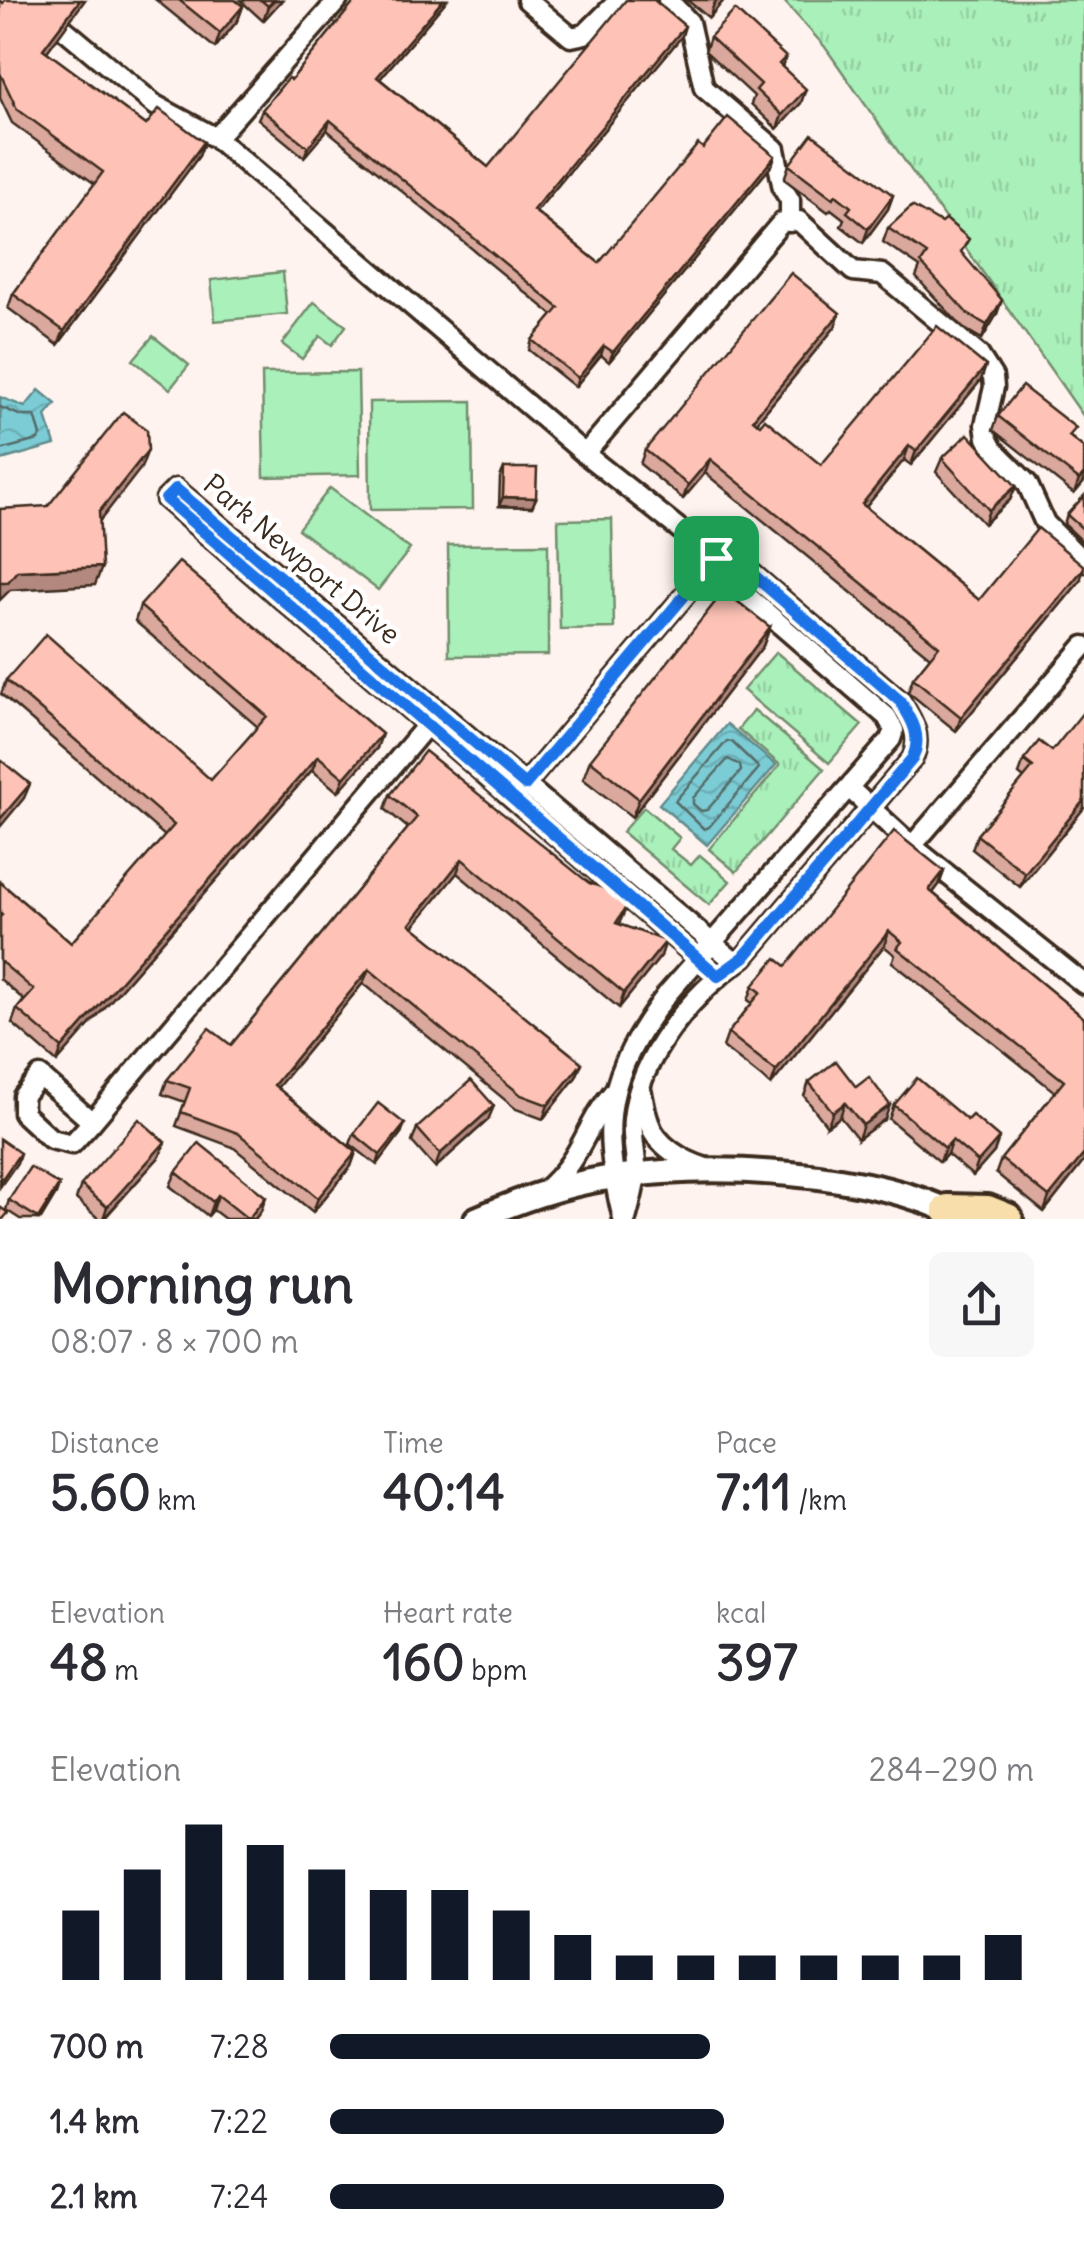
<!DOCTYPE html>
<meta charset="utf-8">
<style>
:root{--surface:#fff;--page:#f7f7f7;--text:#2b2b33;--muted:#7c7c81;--accent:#111827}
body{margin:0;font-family:Delius,sans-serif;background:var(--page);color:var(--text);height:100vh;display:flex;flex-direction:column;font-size:38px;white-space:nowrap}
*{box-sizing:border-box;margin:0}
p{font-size:32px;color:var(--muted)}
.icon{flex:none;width:55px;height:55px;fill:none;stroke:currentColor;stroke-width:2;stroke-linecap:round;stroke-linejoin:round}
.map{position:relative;height:1219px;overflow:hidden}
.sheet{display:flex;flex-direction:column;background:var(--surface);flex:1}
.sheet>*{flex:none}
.pin{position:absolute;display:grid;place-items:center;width:85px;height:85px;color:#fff;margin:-42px;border-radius:20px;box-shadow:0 5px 15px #0006}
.round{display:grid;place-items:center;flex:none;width:105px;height:105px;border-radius:15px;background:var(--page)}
.headline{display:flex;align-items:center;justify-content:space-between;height:170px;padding:0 50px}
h1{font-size:55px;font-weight:700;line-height:75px}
.metrics{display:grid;grid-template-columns:repeat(3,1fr);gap:15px;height:170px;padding:10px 50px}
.metrics div{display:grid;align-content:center}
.metrics b{font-size:50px;font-weight:700}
.metrics small{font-size:28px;font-weight:400}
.metrics p{font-size:28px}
.chart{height:280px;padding:20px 50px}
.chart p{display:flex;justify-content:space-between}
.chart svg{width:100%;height:180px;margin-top:10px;stroke:var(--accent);stroke-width:6}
ul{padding:0 50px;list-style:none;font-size:32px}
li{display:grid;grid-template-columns:160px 120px 1fr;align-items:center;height:75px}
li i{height:25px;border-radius:12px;background:var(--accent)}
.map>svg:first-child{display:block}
.grass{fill:url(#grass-tufts);stroke:#728d6c;stroke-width:2.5}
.park{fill:#aaf0bb;stroke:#728d6c;stroke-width:2.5}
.water{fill:url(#water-waves);stroke:#618b8c;stroke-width:2.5}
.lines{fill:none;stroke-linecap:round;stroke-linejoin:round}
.shore{stroke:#556b67;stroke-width:2.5}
.minor-casing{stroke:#3b2a1e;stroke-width:25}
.tertiary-casing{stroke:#3b2a1e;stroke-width:30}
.primary-casing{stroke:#3b2a1e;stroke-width:38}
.minor{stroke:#fff;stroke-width:18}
.tertiary{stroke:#fff;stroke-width:22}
.primary{stroke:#f8deab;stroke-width:30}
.wall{fill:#daa89d;stroke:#3b2a1e;stroke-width:2.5}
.shaded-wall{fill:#b2887f;stroke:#3b2a1e;stroke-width:2.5}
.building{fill:#fec3b6;stroke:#3b2a1e;stroke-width:2.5}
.route-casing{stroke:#fff;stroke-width:20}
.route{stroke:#1a73e8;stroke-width:12}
.labels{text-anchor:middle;stroke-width:9;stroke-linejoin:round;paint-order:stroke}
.street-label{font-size:28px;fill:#3b2a1e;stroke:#fff}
</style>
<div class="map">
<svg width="1084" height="1219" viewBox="0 0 1084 1219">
<defs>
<pattern id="grass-tufts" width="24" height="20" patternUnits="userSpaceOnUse" patternTransform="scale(2.5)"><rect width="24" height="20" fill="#aaf0bb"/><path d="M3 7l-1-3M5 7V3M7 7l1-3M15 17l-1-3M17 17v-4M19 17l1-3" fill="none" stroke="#93cea0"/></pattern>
<pattern id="water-waves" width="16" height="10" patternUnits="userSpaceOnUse" patternTransform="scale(2.5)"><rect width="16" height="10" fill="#7bccd5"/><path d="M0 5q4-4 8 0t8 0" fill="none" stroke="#6bafb6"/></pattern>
</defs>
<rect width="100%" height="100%" fill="#fff3f0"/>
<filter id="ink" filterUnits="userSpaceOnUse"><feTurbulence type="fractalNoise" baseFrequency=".01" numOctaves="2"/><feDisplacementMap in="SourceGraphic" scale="20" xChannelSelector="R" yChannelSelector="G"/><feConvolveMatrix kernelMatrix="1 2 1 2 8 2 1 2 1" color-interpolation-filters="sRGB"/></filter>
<g filter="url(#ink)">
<g class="grass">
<polygon points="783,0 1084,0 1084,417 825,47"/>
<polygon points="776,652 862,725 829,763 743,690"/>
<polygon points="754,710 824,769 736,872 709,849 780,765 738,729"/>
<polygon points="644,807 680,838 671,849 691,865 700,855 730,881 709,905 622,832"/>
</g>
<g class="park">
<polygon points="283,272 287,314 215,321 211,280"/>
<polygon points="314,302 346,326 332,345 320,336 302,359 282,344"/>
<polygon points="153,336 189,365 170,389 133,360"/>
<polygon points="358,372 360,475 264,477 262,373"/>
<polygon points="472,401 473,509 370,510 369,402"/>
<polygon points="330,488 410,549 378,590 298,529"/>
<polygon points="612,519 614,628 560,629 558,520"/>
<polygon points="548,544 548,655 449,656 448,545"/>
</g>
<g class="water">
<polygon points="39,390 56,404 46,416 55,445 1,460 0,397 25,407"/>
<polygon points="727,724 776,765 707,845 659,804"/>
</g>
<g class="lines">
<g class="shore">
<polyline points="0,407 22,416 35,416 41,435 38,440 0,450"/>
<polygon points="727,741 732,742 759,768 709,827 704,829 675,801"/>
<polygon points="728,759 740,765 741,771 707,810 701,811 693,804 693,798"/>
</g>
<defs>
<g id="minor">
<polyline points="527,0 571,37 585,34 619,0"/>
<polyline points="668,0 689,22 704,88 775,149 783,189 790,200 790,222"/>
<path d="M 64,29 L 155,105 L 216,138 L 585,454 L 716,558 L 723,575 L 887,717 L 894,730 L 891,739 L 668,993 C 606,1075 599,1120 623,1219"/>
<polyline points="216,138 338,0"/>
<polyline points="585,454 782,222 799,221 853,271 882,274 979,355 993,377 994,387 985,425 987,438 993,449 1027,483 1045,523 1084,562"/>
<polyline points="849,788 912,846 1084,984"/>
<polyline points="519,792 716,558"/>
<polyline points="912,846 1084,646"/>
<polyline points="719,976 166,499 176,489 736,963"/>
<path d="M 641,1090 C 644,1101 645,1112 649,1122 C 656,1146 684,1161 706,1168"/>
<polyline points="92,1122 40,1076 23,1096 23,1113 51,1139 72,1144 92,1122 433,718"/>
<path d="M 543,1192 C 583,1159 584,1126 614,1091"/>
<path d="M 626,1219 C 630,1204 635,1188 636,1173 C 637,1156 631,1137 633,1119 C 639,1056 694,992 744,957 L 912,759 C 923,737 912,720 900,701 L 736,560 L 716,558"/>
</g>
<path id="tertiary" d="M 476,1219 C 519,1200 568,1183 615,1177 C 715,1163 869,1170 960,1216"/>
<polyline id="primary" points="948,1210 987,1211 1007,1219"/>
</defs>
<use href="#minor" class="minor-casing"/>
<use href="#tertiary" class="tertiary-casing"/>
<use href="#primary" class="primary-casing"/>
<use href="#minor" class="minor"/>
<use href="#tertiary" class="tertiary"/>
<use href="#primary" class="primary"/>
</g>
<g class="wall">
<polygon points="156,0 235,0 243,6 238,20 215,48"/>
<polygon points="240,0 282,0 263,21"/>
<polygon points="356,0 447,0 380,79 488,167 682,36 536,212 599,263 703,148 772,165 609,362 601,355 575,387 529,350 532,340 553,315 327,130 304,157 258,119 262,110 291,80"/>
<polygon points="687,0 724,0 709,18"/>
<polygon points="0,1 47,52 146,125 204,142 199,156 58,345 8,308 13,294 95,184 12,123 0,98"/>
<polygon points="710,37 786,57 782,67 801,103 777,129 751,104 754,96 705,51"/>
<polygon points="789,165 893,195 888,209 863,243 841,226 844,219 831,209 828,212 784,179"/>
<polygon points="888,228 963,254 997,314 982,339 963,328 916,277 920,267 883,242"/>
<polygon points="835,327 757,422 821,465 981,380 911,465 904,460 866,507 979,600 1080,581 956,731 908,692 913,678 930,657 705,473 683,499 640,464 645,450"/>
<polygon points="998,416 1072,438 1084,448 1084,482 1074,494 993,430"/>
<polygon points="942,458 1016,486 1010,500 984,524 936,472"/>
<polygon points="504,468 536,498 532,507 499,506 500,477"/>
<polygon points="1084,496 1084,543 1064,524 1067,515"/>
<polygon points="140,606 377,748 338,792 312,770 57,1062 12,1023 17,1009 24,1000 0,979 0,882 71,943 165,836 1,694 6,680 211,780 258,727 135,621"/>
<polygon points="770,627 763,646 632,817 583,779 590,760"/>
<polygon points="1024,760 1084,808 1020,887 972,849 977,835 1024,778 1019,774"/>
<polygon points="390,795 589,883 628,904 619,924 661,956 619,1008 457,873 413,927 582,1063 576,1077 543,1119 516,1109 363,983 277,1088 356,1152 351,1166 313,1212 233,1147 176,1126 185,1102 162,1094 167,1080 231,1045 408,828 385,809"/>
<polygon points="944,871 939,885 933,893 1084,1018 1084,1161 1044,1212 996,1173 1001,1159 1055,1092 892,962 895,955 884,946 771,1085 723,1047 728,1033 752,1003 748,1000 753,986"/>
<polygon points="809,1082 856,1087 885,1119 858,1139 840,1117 827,1126 804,1096"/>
<polygon points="894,1105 994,1152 973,1176 947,1154 940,1162 889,1119"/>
<polygon points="488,1120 435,1168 412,1142 417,1128"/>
<polygon points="401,1133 377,1165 350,1144 354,1134"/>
<polygon points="160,1156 104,1219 99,1219 76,1199 81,1185"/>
<polygon points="176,1172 261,1211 255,1219 225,1219 213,1210 208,1216 170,1186"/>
<polygon points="59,1185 56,1194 41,1219 20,1219 6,1210 9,1200"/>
</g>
<g class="shaded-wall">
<polygon points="80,0 85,0 38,64 43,49"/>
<polygon points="274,0 282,0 263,21 268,6"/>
<polygon points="443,0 447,0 374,86 377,77"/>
<polygon points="717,0 724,0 709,18 714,4"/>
<polygon points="243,6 238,20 215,48 220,33"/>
<polygon points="685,26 682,36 530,219 533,210"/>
<polygon points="806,89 801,103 777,129 782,115"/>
<polygon points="330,120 327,130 304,157 308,147"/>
<polygon points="204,142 199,156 58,345 64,331"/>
<polygon points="775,156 772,165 609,362 613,352"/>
<polygon points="893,195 888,209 863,243 868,229"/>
<polygon points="1002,300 997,314 982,339 987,325"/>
<polygon points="840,313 835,327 748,433 753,419"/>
<polygon points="604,346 601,355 575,387 578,378"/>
<polygon points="986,366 981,380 911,465 916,451"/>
<polygon points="909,446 904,460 857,518 862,504"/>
<polygon points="148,450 141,468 92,531 99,512"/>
<polygon points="710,459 705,473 683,499 688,485"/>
<polygon points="1084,474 1084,482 1074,494 1079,480"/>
<polygon points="1016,486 1010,500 984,524 989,510"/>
<polygon points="503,497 536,498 532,507 499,506"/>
<polygon points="102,567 95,585 10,590 0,600 0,582 17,571"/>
<polygon points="1084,568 1080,581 956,731 961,717"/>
<polygon points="770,627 763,646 632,817 639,799"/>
<polygon points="382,734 377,748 338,792 344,778"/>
<polygon points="318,756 312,770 57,1062 62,1048"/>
<polygon points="30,784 24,798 0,827 0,819"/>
<polygon points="1084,800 1084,808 1020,887 1025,873"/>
<polygon points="462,859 457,873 404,938 410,924"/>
<polygon points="944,871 939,885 924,904 929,890"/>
<polygon points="889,931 884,946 771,1085 776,1071"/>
<polygon points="666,941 661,956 619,1008 624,993"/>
<polygon points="369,969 363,983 268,1099 274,1085"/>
<polygon points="582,1063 576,1077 543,1119 548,1105"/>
<polygon points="845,1103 840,1117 827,1126 833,1112"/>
<polygon points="890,1105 885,1119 858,1139 863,1125"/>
<polygon points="494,1106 488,1120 435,1168 440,1154"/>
<polygon points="405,1124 401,1133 377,1165 380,1155"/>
<polygon points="999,1138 994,1152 973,1176 978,1162"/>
<polygon points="952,1140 947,1154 940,1162 945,1148"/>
<polygon points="165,1142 160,1156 103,1219 107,1207"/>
<polygon points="356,1152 351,1166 313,1212 318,1198"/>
<polygon points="20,1153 17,1163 0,1187 0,1182"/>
<polygon points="1084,1154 1084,1161 1044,1212 1049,1197"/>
<polygon points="59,1185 56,1194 41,1219 38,1219"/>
<polygon points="218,1195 213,1210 208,1216 213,1202"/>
<polygon points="266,1197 261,1211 255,1219 248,1219"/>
</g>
<g class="building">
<polygon points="5,0 80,0 43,49 146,125 159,109 204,142 64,331 13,294 103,172 17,109 0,73 0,1 3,3"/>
<polygon points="179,0 235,0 243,6 220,33"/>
<polygon points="261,0 274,0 268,6"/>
<polygon points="356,0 443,0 377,77 488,167 626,0 654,0 685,26 533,210 599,263 698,144 703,148 728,117 775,156 613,352 604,346 578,378 532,340 559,308 330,120 308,147 262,110 288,78 291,80"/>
<polygon points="735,10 786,57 779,64 806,89 782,115 756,90 761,84 710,37"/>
<polygon points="812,134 893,195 868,229 847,212 851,207 836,195 833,198 789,165"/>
<polygon points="912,206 941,223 946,219 969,239 961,252 1002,300 987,325 968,314 921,263 927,254 888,228"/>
<polygon points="791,273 840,313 753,419 760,425 765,419 821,465 937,326 986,366 916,451 909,446 862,504 979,600 1038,528 1084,566 1084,568 961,717 913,678 939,646 710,459 688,485 645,450"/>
<polygon points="1022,386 1076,428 1069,436 1084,448 1084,474 1079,480 998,416"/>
<polygon points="123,412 147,430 148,450 99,512 102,567 17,571 8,582 0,582 0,509 48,506"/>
<polygon points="968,434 1016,486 989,510 942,458"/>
<polygon points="504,468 537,468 536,498 503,497"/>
<polygon points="1084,496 1084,530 1067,515"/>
<polygon points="179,562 382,734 344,778 318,756 62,1048 17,1009 34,990 0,961 0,917 2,915 0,913 0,882 71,943 174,825 6,680 46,634 211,780 267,716 140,606"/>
<polygon points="724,591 770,627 639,799 590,760"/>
<polygon points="1084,711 1084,800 1025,873 977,835 1033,767 1024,760 1039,741 1052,751"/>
<polygon points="425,751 589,883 612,891 628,904 616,923 666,941 624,993 462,859 410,924 582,1063 548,1105 521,1095 369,969 274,1085 356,1152 318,1198 238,1133 181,1112 190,1088 167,1080 209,1028 231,1045 417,817 390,795"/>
<polygon points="2,761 30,784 0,819 0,763"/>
<polygon points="894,831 944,871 929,890 1084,1018 1084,1154 1049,1197 1001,1159 1064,1081 897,948 902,942 889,931 776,1071 728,1033 761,992 753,986 776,958 786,966"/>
<polygon points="836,1061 856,1087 869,1077 890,1105 863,1125 845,1103 833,1112 809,1082"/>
<polygon points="917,1078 967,1120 972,1115 999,1138 978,1162 952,1140 945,1148 894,1105"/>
<polygon points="471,1080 494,1106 440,1154 417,1128"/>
<polygon points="378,1103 405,1124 380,1155 354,1134"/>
<polygon points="139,1119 165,1142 107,1207 81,1185"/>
<polygon points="0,1139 20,1153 0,1182"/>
<polygon points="199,1143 266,1197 248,1219 218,1195 213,1202 176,1172"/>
<polygon points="30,1167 59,1185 38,1218 9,1200"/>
<polygon points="0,1207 8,1213 3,1219 0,1219"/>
</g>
</g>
<g class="lines" filter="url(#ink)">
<defs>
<path id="route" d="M 176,489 L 525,785 L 716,558 L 736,560 L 900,701 C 912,719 923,737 912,759 L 744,957 L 718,976 L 188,518 L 166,499 Z"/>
</defs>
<use href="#route" class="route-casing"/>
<use href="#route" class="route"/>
</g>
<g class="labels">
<g class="street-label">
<text transform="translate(302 559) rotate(40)" y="10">Park Newport Drive</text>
</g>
</g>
</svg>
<div class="pin" style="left:716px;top:558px;background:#1e9e55"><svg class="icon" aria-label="arrive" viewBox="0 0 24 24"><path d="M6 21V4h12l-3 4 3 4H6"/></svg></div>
</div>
<section class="sheet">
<div class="headline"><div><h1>Morning run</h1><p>08:07 · 8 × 700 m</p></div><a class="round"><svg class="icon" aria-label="share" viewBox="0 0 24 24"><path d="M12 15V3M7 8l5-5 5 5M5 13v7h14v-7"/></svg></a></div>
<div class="metrics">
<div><p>Distance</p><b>5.60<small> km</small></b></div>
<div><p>Time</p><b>40:14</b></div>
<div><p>Pace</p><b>7:11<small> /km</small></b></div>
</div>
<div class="metrics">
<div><p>Elevation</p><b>48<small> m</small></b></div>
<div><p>Heart rate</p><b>160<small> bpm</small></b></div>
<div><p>kcal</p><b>397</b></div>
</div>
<div class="chart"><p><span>Elevation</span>284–290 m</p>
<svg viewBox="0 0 160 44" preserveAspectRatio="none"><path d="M5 44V27M15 44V17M25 44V6M35 44V11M45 44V17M55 44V22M65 44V22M75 44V27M85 44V33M95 44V38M105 44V38M115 44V38M125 44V38M135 44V38M145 44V38M155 44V33"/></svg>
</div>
<ul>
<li><b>700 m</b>7:28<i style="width:54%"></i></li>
<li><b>1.4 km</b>7:22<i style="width:56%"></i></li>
<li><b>2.1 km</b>7:24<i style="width:56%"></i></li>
</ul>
</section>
